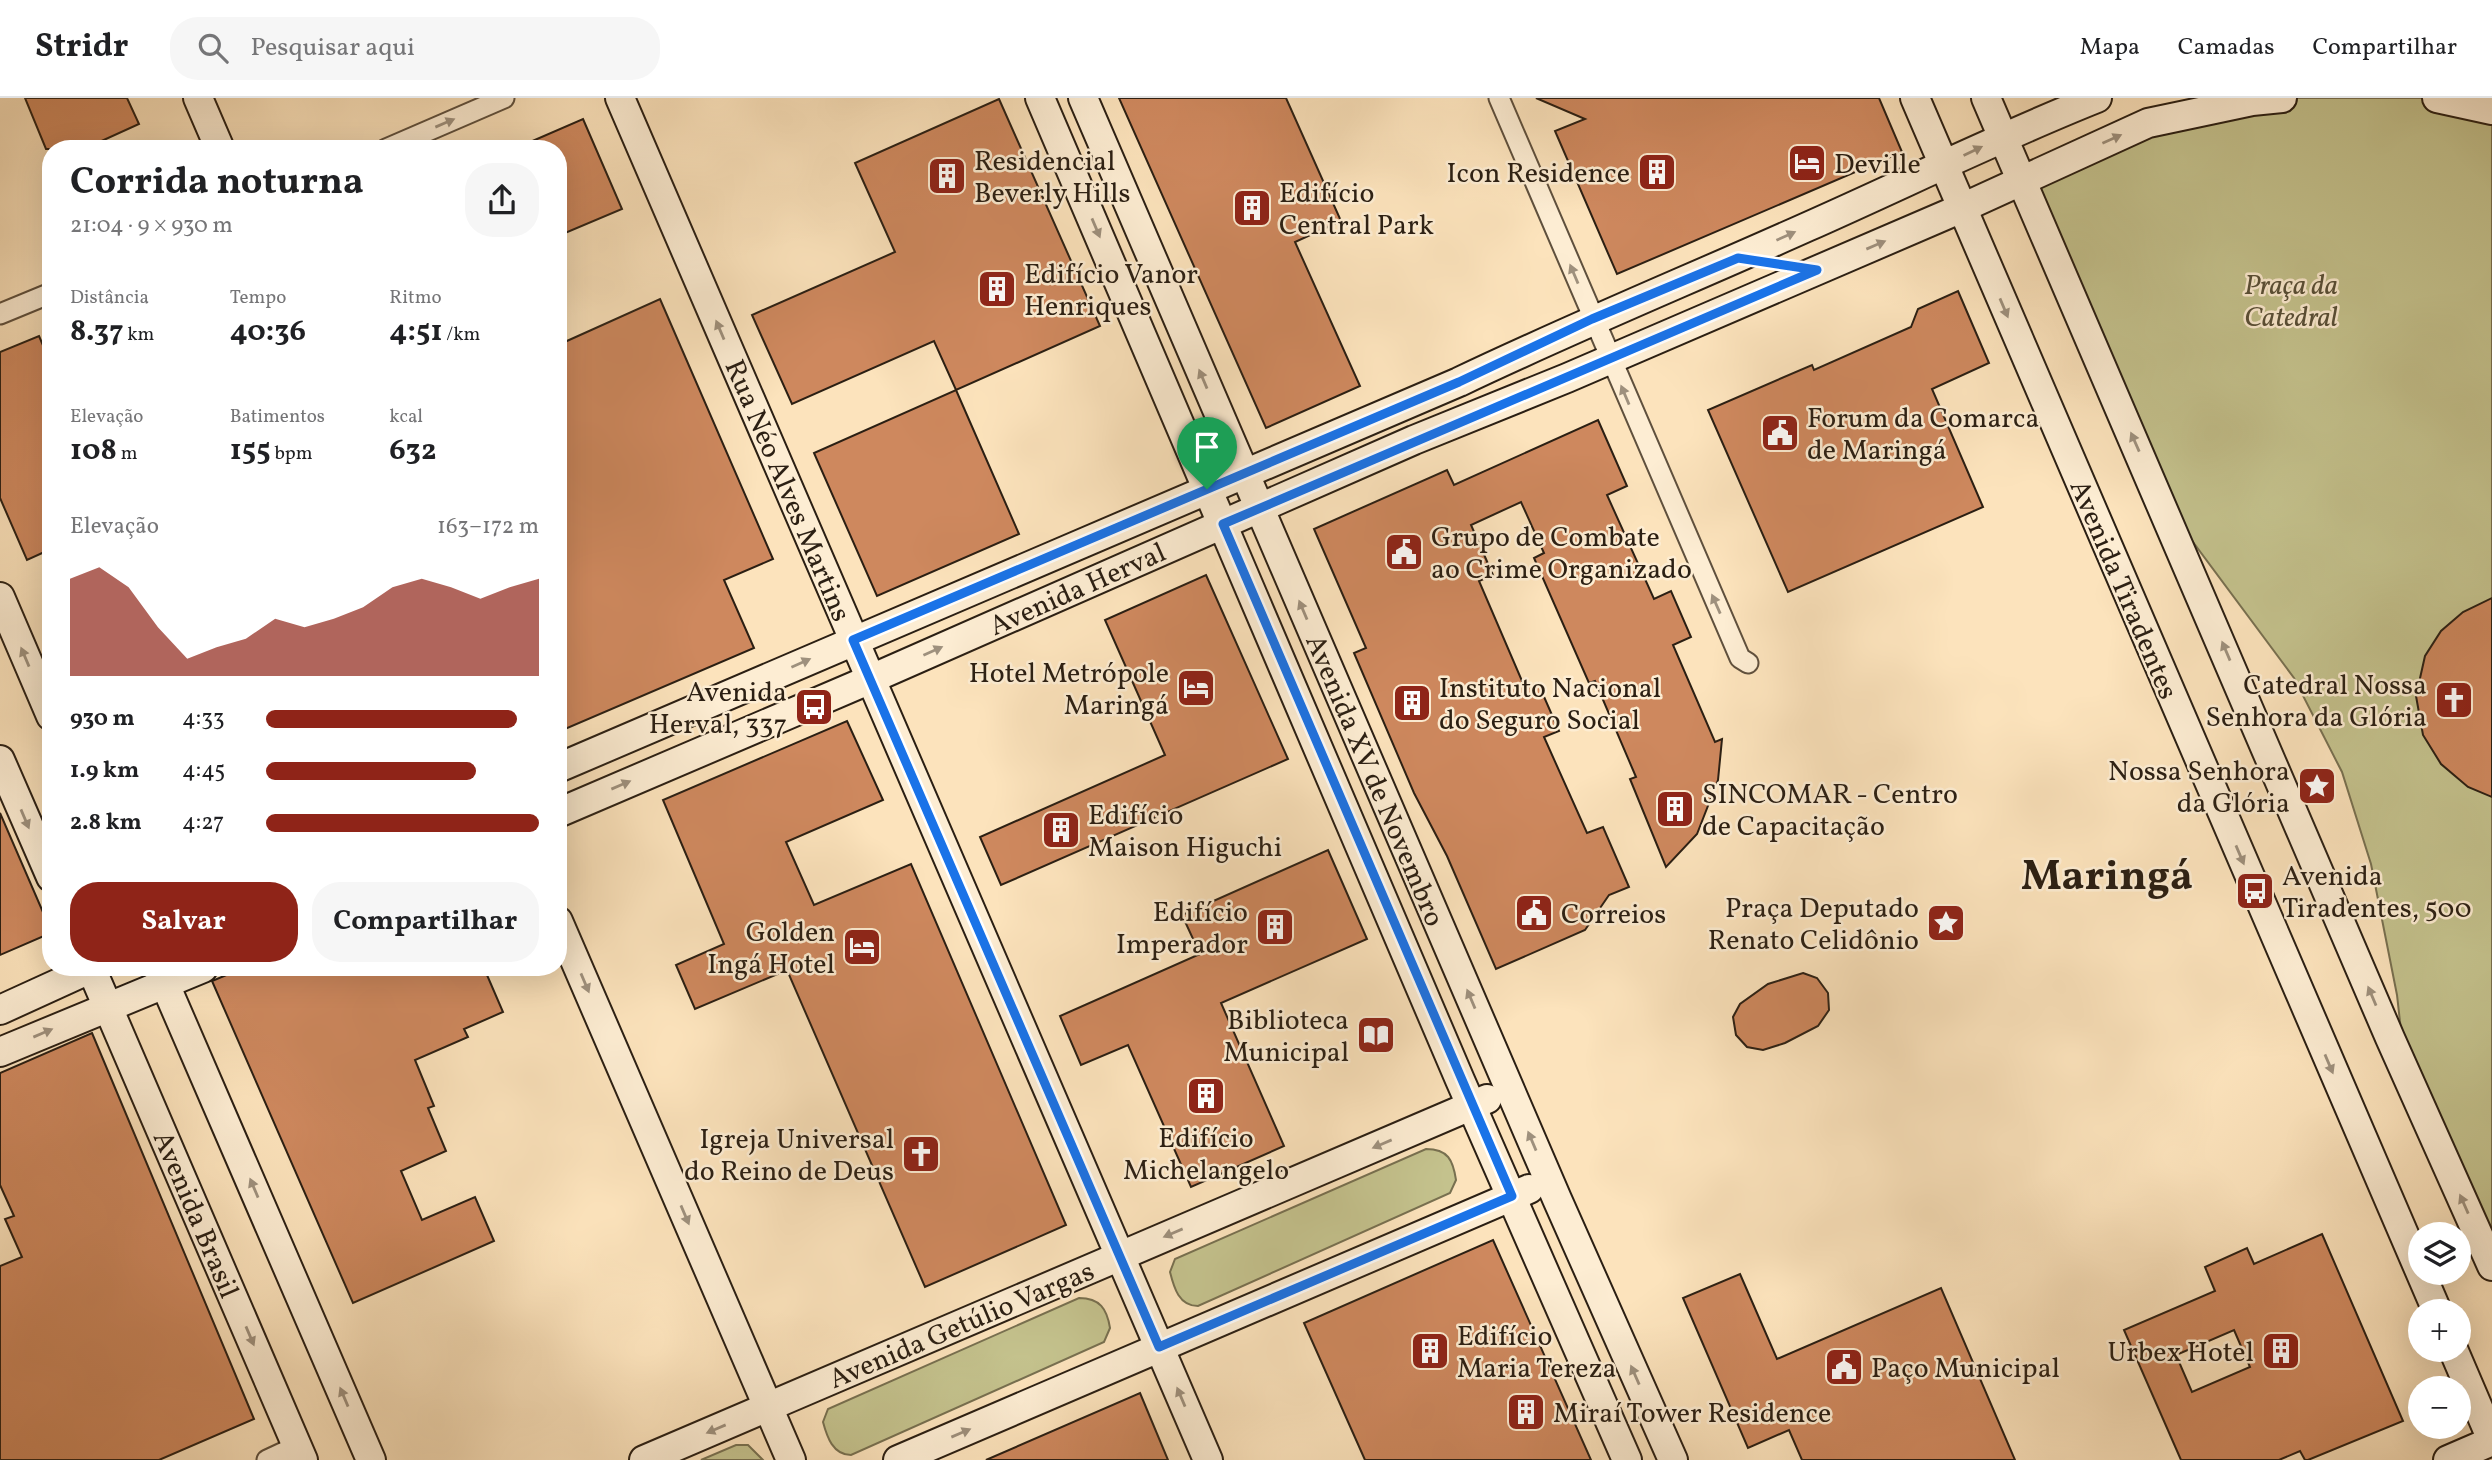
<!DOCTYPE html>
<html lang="pt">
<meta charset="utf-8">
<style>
:root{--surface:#fff;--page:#f6f6f6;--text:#202124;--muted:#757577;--line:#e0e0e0;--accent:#8f2418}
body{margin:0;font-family:Vollkorn,serif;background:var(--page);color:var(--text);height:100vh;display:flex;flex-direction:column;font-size:26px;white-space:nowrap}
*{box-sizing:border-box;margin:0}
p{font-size:23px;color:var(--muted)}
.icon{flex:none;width:38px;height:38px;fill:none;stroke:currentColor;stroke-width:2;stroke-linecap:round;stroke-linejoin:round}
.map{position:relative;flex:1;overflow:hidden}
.drawer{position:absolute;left:42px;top:42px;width:525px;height:836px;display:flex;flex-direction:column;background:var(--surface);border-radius:28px;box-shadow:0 7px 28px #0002}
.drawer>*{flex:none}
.buttons{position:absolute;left:2408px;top:1124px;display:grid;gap:14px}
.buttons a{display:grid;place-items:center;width:63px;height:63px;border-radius:50%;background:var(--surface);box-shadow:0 7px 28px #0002;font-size:35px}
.pin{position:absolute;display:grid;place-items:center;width:60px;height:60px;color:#fff;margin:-72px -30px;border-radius:50% 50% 50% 0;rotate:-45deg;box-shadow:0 0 7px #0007}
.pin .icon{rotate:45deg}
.round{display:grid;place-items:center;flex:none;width:74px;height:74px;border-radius:28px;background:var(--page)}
.head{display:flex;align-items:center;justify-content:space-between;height:119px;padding:0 28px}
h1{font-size:38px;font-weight:700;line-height:52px}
.metrics{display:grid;grid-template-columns:repeat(3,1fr);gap:10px;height:119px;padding:7px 28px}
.metrics div{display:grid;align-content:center}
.metrics b{font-size:30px;font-weight:700}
.metrics small{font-size:19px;font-weight:400}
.metrics p{font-size:19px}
.chart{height:196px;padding:14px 28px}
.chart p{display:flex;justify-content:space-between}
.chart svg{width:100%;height:126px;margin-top:7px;fill:var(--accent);opacity:.7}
.button{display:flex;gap:14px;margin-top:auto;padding:14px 28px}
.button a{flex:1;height:80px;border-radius:28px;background:var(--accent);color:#fff;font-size:28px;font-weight:700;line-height:80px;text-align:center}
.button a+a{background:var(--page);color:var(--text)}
ul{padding:0 28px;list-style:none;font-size:23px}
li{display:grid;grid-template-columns:112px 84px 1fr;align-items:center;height:52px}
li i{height:18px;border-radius:9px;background:var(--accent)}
header{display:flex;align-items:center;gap:42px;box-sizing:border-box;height:98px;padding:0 35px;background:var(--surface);border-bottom:2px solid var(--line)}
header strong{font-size:33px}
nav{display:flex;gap:38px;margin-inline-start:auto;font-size:24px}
.search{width:490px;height:63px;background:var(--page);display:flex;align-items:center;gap:18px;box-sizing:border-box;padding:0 24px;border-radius:28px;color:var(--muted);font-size:26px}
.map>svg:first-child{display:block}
.green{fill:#c4c28d;stroke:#787050;stroke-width:2}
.building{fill:#ce885e;stroke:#2b1f13;stroke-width:2;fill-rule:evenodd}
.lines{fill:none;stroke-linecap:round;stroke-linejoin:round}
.street-casing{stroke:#5f503d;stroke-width:23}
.secondary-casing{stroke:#2b1f13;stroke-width:32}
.street{stroke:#fdedd3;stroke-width:19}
.secondary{stroke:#fdedd3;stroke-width:28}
.oneway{fill:#9e907d}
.route-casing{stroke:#fff;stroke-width:14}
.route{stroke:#1a73e8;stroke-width:9}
.labels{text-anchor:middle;stroke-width:5;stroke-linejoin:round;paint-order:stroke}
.poi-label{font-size:28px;fill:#2b1f13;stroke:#fdedd3;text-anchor:start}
.park-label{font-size:28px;font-style:italic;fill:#595038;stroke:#fdedd3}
.street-label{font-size:28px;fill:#2b1f13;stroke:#fdedd3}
.town-label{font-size:42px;font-weight:bold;fill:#2b1f13;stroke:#fdedd3}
</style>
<header>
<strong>Stridr</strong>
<div class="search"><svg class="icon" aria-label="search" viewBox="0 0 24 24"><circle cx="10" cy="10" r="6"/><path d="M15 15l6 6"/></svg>Pesquisar aqui</div>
<nav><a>Mapa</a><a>Camadas</a><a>Compartilhar</a></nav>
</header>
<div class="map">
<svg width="2492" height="1362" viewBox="0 0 2492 1362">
<rect width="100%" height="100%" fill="#fce3bc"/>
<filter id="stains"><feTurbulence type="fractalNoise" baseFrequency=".00286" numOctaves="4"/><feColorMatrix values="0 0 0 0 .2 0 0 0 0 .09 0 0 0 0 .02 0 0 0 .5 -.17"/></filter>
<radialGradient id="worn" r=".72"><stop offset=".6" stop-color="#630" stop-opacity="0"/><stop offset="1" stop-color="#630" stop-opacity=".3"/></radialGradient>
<g class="green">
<polygon points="2282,0 2437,0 2492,12 2492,1170 2406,977 2397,897 2371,766 2342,674 2294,580 2161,401 2020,82 2148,25"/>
<path d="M 1426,1051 C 1448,1051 1453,1062 1456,1082 L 1450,1095 L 1198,1208 C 1179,1208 1174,1190 1170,1174 L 1175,1161 Z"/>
<path d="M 1079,1200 C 1100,1200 1107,1211 1110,1230 L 1104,1244 L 851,1357 C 833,1357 827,1339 823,1324 L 828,1311 Z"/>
<polygon points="736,1347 748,1347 763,1362 701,1362"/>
</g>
<g class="building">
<polygon points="25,0 127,0 139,26 84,51 46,51"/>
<polygon points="1119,0 1286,0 1341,123 1295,144 1360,288 1266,330"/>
<polygon points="1536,0 1879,0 1902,54 1617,176 1555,33 1585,21"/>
<polygon points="999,1 1100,228 956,292 934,243 792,306 752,217 895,154 855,65"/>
<polygon points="583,21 622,111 558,138 558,51 514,51"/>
<polygon points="1958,193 1989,265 1932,291 1983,409 1788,494 1708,312 1812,267 1814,272 1911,229 1918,211"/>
<polygon points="660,201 773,461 724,482 754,550 558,634 558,247"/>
<polygon points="39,238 51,266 51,451 27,462 0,400 0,254"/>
<polygon points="956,292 1019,436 877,498 814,355"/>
<polygon points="1598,322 1627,388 1607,397 1654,501 1671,493 1691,539 1673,547 1715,644 1722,641 1718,682 1697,736 1666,769 1630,681 1636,679 1595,583 1589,585 1534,460 1544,455 1521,404 1471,427 1493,477 1479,483 1525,590 1538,585 1559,633 1544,639 1587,735 1603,729 1629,789 1609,797 1585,832 1496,871 1447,758 1414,695 1354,555 1366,550 1314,431 1447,372 1454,387"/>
<polygon points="1206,477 1288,661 1001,787 980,739 1165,657 1105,522"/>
<polygon points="2492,500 2492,699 2468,689 2441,666 2423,637 2416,598 2425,558 2441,533 2463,514"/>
<polygon points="847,623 883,702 786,744 814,807 911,766 1066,1127 925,1189 787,872 695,911 676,867 724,846 663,702"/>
<polygon points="0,715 49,828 44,838 0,857"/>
<polygon points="1328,752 1367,841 1221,905 1284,1048 1191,1089 1128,947 1081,967 1060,918 1200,856 1182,817"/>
<polygon points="243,870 484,870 503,914 464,931 468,939 415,962 434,1008 428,1010 446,1053 401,1073 422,1122 475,1099 494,1143 353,1205 212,883"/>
<polygon points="1803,875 1817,880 1828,895 1829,912 1818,928 1785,945 1763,952 1747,949 1736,937 1733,919 1740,906 1768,886"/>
<polygon points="92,935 254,1321 159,1362 0,1362 0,1168 22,1159 5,1121 14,1118 0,1087 0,975"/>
<path d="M 2322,1136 L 2403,1323 L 2308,1362 L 2305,1362 L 2300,1353 L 2279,1362 L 2181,1362 L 2124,1232 L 2215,1193 L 2205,1169 L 2247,1150 L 2254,1166 ZM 2234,1232 L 2250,1269 L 2192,1294 L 2176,1257 Z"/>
<polygon points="1493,1142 1591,1362 1365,1362 1304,1225"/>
<polygon points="1740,1176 1777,1261 1941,1190 2015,1362 1802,1362 1789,1332 1748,1350 1683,1200"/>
<polygon points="1140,1295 1168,1362 986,1362"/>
</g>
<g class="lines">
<defs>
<g id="street">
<polyline points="1499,0 1740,560 1748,565"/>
<polyline points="386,51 504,0"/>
<polyline points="0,216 51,195"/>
<polyline points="267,1362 297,1348"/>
</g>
<g id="secondary">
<polyline points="198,0 220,51"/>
<polyline points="620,0 1208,1362"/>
<polyline points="1040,0 1460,982 1627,1362"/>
<polyline points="1083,0 1557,1101 1673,1362"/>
<polyline points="1915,0 2437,1213"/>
<polyline points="1986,0 2390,940 2492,1168"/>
<polyline points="2437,0 2492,12"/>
<polyline points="0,499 51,618"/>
<polyline points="0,662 51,779"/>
<path d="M 558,670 L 1459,284 C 1574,229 1691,181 1807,129 C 1904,86 1999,39 2097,0"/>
<polyline points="558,715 871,581 1414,342 1567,280 1962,110 2148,25 2252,3 2282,0"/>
<polyline points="558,823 791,1362"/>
<polyline points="91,870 303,1362"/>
<polyline points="158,870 371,1362"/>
<polyline points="0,912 92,870"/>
<polyline points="0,954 203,870"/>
<polyline points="2453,1251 2492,1342"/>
<polyline points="644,1362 1487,1001"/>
<polyline points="898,1362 1529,1091"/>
<polyline points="2448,1362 2492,1343"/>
</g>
</defs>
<use href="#street" class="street-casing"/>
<use href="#secondary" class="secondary-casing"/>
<use href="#street" class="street"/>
<use href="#secondary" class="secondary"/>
</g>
<defs><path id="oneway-solid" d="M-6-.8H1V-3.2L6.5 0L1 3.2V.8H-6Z" transform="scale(1.75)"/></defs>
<g class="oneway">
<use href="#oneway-solid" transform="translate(445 25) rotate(-23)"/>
<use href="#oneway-solid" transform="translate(2112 41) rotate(-24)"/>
<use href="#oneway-solid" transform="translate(1973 53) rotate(-26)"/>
<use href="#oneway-solid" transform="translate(1096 130) rotate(67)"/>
<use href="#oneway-solid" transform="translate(1786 138) rotate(-24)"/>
<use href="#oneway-solid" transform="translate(1876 147) rotate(-23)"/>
<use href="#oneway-solid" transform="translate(1574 176) rotate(-113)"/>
<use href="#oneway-solid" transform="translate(2004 210) rotate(67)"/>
<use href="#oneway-solid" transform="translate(720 232) rotate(-113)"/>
<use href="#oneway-solid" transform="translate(1203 281) rotate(-113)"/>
<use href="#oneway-solid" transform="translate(1625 297) rotate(-113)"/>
<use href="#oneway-solid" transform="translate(2135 344) rotate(-114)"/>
<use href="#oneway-solid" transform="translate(1716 506) rotate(-114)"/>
<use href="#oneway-solid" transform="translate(1303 512) rotate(-113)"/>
<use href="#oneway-solid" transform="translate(933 553) rotate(-24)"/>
<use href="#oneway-solid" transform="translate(2226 553) rotate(-113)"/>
<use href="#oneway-solid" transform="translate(25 559) rotate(-113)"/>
<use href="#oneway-solid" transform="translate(801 565) rotate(-24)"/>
<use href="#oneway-solid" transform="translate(621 687) rotate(-23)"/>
<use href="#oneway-solid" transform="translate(25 721) rotate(67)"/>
<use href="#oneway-solid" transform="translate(2240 757) rotate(67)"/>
<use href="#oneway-solid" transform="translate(585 885) rotate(67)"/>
<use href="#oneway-solid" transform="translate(2372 898) rotate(-113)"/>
<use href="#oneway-solid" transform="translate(1471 901) rotate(-113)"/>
<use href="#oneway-solid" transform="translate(43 935) rotate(-23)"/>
<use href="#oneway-solid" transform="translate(2329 966) rotate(67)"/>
<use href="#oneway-solid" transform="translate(1532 1043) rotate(-113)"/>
<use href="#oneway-solid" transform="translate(1382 1046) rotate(157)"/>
<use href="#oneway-solid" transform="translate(254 1090) rotate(-113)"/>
<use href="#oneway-solid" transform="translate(2464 1106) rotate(-114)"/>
<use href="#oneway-solid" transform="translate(685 1117) rotate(67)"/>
<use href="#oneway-solid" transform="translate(1173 1135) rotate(157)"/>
<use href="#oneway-solid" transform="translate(250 1238) rotate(67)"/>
<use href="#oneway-solid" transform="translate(1635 1277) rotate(-114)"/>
<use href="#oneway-solid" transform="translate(344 1299) rotate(-113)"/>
<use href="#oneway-solid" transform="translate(1181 1299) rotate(-113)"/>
<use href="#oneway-solid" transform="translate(716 1331) rotate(157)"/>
<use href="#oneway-solid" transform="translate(961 1335) rotate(-23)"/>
</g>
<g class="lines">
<defs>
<polygon id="route" points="1738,160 1817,172 1223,426 1512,1098 1159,1249 853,542 1459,284 1592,221"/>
</defs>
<use href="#route" class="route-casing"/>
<use href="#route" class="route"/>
</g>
<defs>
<symbol id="hotel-square" viewBox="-11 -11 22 22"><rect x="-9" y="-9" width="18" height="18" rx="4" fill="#8f2418" stroke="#fdedd3"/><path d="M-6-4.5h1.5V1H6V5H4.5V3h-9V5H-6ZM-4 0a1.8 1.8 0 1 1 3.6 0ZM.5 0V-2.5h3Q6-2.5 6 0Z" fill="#fff"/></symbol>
<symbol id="building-square" viewBox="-11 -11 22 22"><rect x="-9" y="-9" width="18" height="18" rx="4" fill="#8f2418" stroke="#fdedd3"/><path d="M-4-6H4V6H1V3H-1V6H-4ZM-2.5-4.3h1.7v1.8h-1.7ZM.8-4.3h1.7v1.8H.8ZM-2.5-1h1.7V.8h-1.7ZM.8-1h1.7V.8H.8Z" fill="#fff"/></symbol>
<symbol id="civic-square" viewBox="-11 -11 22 22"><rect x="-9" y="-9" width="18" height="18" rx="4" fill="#8f2418" stroke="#fdedd3"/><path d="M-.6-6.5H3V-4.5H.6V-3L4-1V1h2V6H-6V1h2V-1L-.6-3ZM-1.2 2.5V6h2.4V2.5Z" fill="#fff"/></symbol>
<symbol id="church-square" viewBox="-11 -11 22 22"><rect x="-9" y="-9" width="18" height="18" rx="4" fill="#8f2418" stroke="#fdedd3"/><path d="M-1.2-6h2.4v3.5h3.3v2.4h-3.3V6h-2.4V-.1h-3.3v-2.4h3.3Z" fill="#fff"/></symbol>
<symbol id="bus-square" viewBox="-11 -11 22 22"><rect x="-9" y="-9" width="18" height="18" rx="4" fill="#8f2418" stroke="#fdedd3"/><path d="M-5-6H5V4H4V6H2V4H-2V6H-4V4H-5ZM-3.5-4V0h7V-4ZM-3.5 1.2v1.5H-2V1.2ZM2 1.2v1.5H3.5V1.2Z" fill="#fff"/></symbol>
<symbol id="sight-square" viewBox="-11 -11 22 22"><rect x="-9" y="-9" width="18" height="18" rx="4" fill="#8f2418" stroke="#fdedd3"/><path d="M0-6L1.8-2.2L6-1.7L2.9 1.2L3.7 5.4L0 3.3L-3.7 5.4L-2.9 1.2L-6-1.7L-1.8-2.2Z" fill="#fff"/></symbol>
<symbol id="library-square" viewBox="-11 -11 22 22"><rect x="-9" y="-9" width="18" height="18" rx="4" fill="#8f2418" stroke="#fdedd3"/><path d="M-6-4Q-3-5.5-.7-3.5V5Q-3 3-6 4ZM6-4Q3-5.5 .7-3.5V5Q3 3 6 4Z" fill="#fff"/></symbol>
</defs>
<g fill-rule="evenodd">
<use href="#hotel-square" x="1785" y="43" width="44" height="44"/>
<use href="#building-square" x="1635" y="52" width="44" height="44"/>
<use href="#building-square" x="925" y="56" width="44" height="44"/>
<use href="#building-square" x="1230" y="88" width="44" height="44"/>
<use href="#building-square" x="975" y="169" width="44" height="44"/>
<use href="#civic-square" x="1758" y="313" width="44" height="44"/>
<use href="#civic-square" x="1382" y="432" width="44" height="44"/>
<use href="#hotel-square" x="1174" y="568" width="44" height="44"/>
<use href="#church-square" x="2432" y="580" width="44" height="44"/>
<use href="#building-square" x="1390" y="583" width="44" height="44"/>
<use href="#bus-square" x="792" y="587" width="44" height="44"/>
<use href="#sight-square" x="2295" y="666" width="44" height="44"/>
<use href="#building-square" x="1653" y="689" width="44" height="44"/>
<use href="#building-square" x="1039" y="710" width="44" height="44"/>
<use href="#bus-square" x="2233" y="771" width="44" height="44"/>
<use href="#civic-square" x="1512" y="793" width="44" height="44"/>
<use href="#sight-square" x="1924" y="803" width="44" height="44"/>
<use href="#building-square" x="1253" y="807" width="44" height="44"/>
<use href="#hotel-square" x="840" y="827" width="44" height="44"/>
<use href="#library-square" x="1354" y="915" width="44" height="44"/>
<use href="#building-square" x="1184" y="976" width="44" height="44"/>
<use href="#church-square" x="899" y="1034" width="44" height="44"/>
<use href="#building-square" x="1408" y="1231" width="44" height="44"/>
<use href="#building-square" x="2259" y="1231" width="44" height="44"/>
<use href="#civic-square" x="1822" y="1247" width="44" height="44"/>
<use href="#building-square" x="1504" y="1292" width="44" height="44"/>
</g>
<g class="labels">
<g class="poi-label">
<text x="974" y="72">Residencial<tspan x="974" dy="32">Beverly Hills</tspan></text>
<text x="1834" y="75">Deville</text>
<text x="1630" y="84" text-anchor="end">Icon Residence</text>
<text x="1279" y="104">Edifício<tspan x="1279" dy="32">Central Park</tspan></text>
<text x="1024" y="185">Edifício Vanor<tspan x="1024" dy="32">Henriques</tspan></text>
<text x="1807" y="329">Forum da Comarca<tspan x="1807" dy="32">de Maringá</tspan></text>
<text x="1431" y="448">Grupo de Combate<tspan x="1431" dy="32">ao Crime Organizado</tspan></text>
<text x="1169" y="584" text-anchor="end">Hotel Metrópole<tspan x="1169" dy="32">Maringá</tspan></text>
<text x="2427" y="596" text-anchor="end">Catedral Nossa<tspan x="2427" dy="32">Senhora da Glória</tspan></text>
<text x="1439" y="599">Instituto Nacional<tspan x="1439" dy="32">do Seguro Social</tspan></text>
<text x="787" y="603" text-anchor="end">Avenida<tspan x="787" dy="32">Herval, 337</tspan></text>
<text x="2290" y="682" text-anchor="end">Nossa Senhora<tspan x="2290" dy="32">da Glória</tspan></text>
<text x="1702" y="705">SINCOMAR - Centro<tspan x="1702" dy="32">de Capacitação</tspan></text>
<text x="1088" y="726">Edifício<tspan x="1088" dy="32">Maison Higuchi</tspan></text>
<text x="2282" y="787">Avenida<tspan x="2282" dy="32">Tiradentes, 500</tspan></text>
<text x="1919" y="819" text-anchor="end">Praça Deputado<tspan x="1919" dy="32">Renato Celidônio</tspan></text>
<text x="1248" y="823" text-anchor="end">Edifício<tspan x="1248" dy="32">Imperador</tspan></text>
<text x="1561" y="825">Correios</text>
<text x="835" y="843" text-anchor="end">Golden<tspan x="835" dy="32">Ingá Hotel</tspan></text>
<text x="1349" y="931" text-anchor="end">Biblioteca<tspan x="1349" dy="32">Municipal</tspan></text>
<text x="1206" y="1049" text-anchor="middle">Edifício<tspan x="1206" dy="32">Michelangelo</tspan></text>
<text x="894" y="1050" text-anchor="end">Igreja Universal<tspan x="894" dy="32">do Reino de Deus</tspan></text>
<text x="1457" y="1247">Edifício<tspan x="1457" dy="32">Maria Tereza</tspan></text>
<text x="2254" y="1263" text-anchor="end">Urbex Hotel</text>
<text x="1871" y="1279">Paço Municipal</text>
<text x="1553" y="1324">Miraí Tower Residence</text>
</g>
<g class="park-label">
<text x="2291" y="196">Praça da<tspan x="2291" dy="32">Catedral</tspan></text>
</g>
<g class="street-label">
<text transform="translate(789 392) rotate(67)" y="10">Rua Néo Alves Martins</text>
<text transform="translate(1077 490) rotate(-24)" y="10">Avenida Herval</text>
<text transform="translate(2125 491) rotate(67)" y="10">Avenida Tiradentes</text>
<text transform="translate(1376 682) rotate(67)" y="10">Avenida XV de Novembro</text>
<text transform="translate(197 1116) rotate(67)" y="10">Avenida Brasil</text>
<text transform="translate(961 1226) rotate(-23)" y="10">Avenida Getúlio Vargas</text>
</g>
<g class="town-label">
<text x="2107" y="791">Maringá</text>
</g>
</g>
<rect width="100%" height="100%" filter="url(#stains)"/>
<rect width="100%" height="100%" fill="url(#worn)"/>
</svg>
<div class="buttons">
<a><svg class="icon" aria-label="layers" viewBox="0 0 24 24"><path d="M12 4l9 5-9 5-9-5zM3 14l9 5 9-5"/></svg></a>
<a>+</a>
<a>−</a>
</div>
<div class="pin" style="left:1207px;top:391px;background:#1e9e55"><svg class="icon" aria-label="arrive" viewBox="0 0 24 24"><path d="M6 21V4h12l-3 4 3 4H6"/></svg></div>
<section class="drawer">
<div class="head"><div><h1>Corrida noturna</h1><p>21:04 · 9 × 930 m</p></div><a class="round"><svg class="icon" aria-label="share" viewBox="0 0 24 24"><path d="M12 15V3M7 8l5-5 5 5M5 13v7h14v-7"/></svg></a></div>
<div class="metrics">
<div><p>Distância</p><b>8.37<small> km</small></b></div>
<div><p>Tempo</p><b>40:36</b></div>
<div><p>Ritmo</p><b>4:51<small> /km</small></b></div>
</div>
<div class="metrics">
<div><p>Elevação</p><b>108<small> m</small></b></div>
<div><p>Batimentos</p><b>155<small> bpm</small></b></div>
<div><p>kcal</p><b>632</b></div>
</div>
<div class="chart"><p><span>Elevação</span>163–172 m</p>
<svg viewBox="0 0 160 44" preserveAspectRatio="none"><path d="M0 44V10L10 6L20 13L30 27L40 38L50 34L60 31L70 24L80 27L90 24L100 20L110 13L120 10L130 13L140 17L150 13L160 10V44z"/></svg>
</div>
<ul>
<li><b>930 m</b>4:33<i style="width:92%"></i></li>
<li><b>1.9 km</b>4:45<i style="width:77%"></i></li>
<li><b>2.8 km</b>4:27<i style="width:100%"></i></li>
</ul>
<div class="button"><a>Salvar</a><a>Compartilhar</a></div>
</section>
</div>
